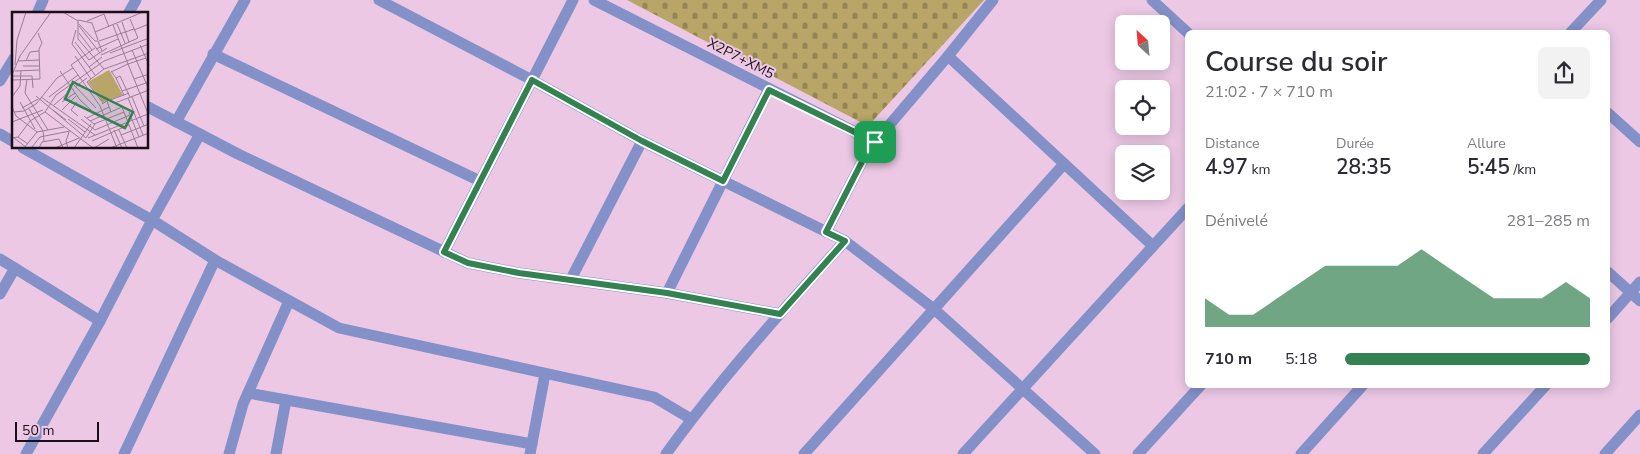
<!DOCTYPE html>
<html lang="fr">
<meta charset="utf-8">
<style>
:root{--surface:#fff;--page:#f2f2f3;--text:#2b2b33;--muted:#7c7c81;--accent:#348151}
body{margin:0;font-family:"Nunito Sans",sans-serif;background:var(--page);color:var(--text);height:100vh;display:flex;flex-direction:column;font-size:19px;white-space:nowrap}
*{box-sizing:border-box;margin:0}
p{font-size:16px;color:var(--muted)}
.icon{flex:none;width:28px;height:28px;fill:none;stroke:currentColor;stroke-width:2;stroke-linecap:round;stroke-linejoin:round}
.map{position:relative;flex:1;overflow:hidden}
.details{position:absolute;left:1185px;top:30px;width:425px;height:358px;display:flex;flex-direction:column;background:var(--surface);border-radius:8px;box-shadow:0 2px 12px #0003}
.details>*{flex:none}
.needle{width:32px;rotate:334deg}
.fabs{position:absolute;left:1115px;top:15px;display:grid;gap:10px}
.fabs a{display:grid;place-items:center;width:55px;height:55px;border-radius:8px;background:var(--surface);box-shadow:0 2px 12px #0003;font-size:25px}
.scale{position:absolute;left:15px;bottom:12px;width:84px;box-sizing:border-box;padding-left:5px;border:2px solid #1a0e18;border-top:0;font-size:14px;line-height:18px;white-space:nowrap;color:#1a0e18;-webkit-text-stroke:4px #ecc8e5;paint-order:stroke}
.pin{position:absolute;display:grid;place-items:center;width:42px;height:42px;color:#fff;margin:-21px;border-radius:10px;box-shadow:0 2px 8px #0006}
.round{display:grid;place-items:center;flex:none;width:52px;height:52px;border-radius:8px;background:var(--page)}
.overview{display:flex;align-items:center;justify-content:space-between;height:85px;padding:0 20px}
h1{font-size:28px;font-weight:600;line-height:38px}
.metrics{display:grid;grid-template-columns:repeat(3,1fr);gap:8px;height:85px;padding:5px 20px}
.metrics div{display:grid;align-content:center}
.metrics b{font-size:21px;font-weight:600}
.metrics small{font-size:14px;font-weight:400}
.metrics p{font-size:14px}
.chart{height:140px;padding:10px 20px}
.chart p{display:flex;justify-content:space-between}
.chart svg{width:100%;height:90px;margin-top:5px;fill:var(--accent);opacity:.7}
ul{padding:0 20px;list-style:none;font-size:16px}
li{display:grid;grid-template-columns:80px 60px 1fr;align-items:center;height:38px}
li i{height:12px;border-radius:6px;background:var(--accent)}
.map>svg:first-child{display:block}
.cemetery{fill:url(#cemetery-stones)}
.lines{fill:none;stroke-linecap:round;stroke-linejoin:round}
.street{stroke:#8491c8;stroke-width:11}
.route-casing{stroke:#fff;stroke-width:10}
.route{stroke:#348151;stroke-width:6}
.labels{text-anchor:middle;stroke-width:4;stroke-linejoin:round;paint-order:stroke}
.street-label{font-size:14px;fill:#1a0e18;stroke:#ecc8e5}
.inset-road{fill:none;stroke:#987e93;stroke-width:1}
.view{fill:#348151;fill-opacity:0.15;stroke:#348151;stroke-width:2.5}
.inset-edge{fill:none;stroke:#1a0e18;stroke-width:2.5}
</style>
<div class="map">
<svg width="1640" height="454" viewBox="0 0 1640 454">
<defs>
<pattern id="cemetery-stones" width="16" height="16" patternUnits="userSpaceOnUse" patternTransform="scale(1.25)"><rect width="16" height="16" fill="#b8a567"/><path d="M2 7V4a2 2 0 0 1 4 0v3zM10 15v-3a2 2 0 0 1 4 0v3z" fill="#958554"/></pattern>
</defs>
<rect width="100%" height="100%" fill="#ecc8e5"/>
<polygon class="cemetery" points="627,0 984,0 868,126"/>
<g class="lines">
<g class="street">
<polyline points="379,0 532,80 642,141 845,241 934,309 1095,454"/>
<polyline points="594,0 875,142"/>
<polyline points="1152,0 1188,33"/>
<polyline points="37,14 43,0"/>
<polyline points="128,14 136,0"/>
<polyline points="1571,32 1601,0"/>
<polyline points="213,54 480,181"/>
<polyline points="948,56 993,0"/>
<polyline points="0,81 14,58"/>
<polyline points="148,107 238,154 468,263 519,273 667,293 780,314"/>
<polyline points="1608,113 1640,142"/>
<polyline points="176,122 245,0"/>
<polyline points="0,134 14,142"/>
<polyline points="23,148 152,220 215,260 339,328 654,397 691,419"/>
<polyline points="826,232 868,150 948,56 1153,246"/>
<polyline points="444,252 573,0"/>
<polyline points="0,259 100,321"/>
<polyline points="1608,272 1640,301"/>
<polyline points="571,279 642,141"/>
<polyline points="667,293 769,89"/>
<polyline points="0,294 15,268"/>
<polyline points="1608,318 1640,282"/>
<polyline points="248,393 532,444"/>
<polyline points="26,454 100,321 152,220 200,134"/>
<polyline points="124,454 215,260"/>
<polyline points="229,454 243,404 289,301"/>
<polyline points="276,454 286,400"/>
<polyline points="530,454 545,374"/>
<path d="M 666,454 C 720,379 783,310 845,241"/>
<polyline points="804,454 1064,164"/>
<polyline points="963,454 1188,208"/>
<polyline points="1138,454 1201,385"/>
<polyline points="1301,454 1363,385"/>
<polyline points="1483,454 1546,385"/>
<polyline points="1605,454 1640,415"/>
</g>
</g>
<g class="lines">
<defs>
<polygon id="route" points="532,80 642,141 723,181 769,90 875,142 868,150 826,232 845,241 780,314 667,293 519,273 468,263 444,252"/>
</defs>
<use href="#route" class="route-casing"/>
<use href="#route" class="route"/>
</g>
<g class="labels">
<g class="street-label">
<text transform="translate(741 58) rotate(27)" y="5">X2P7+XM5</text>
</g>
</g>
<g transform="translate(12 12)">
<rect width="136" height="136" fill="#ecc8e5"/>
<path d="M 97,58 L 111,83 L 91,90 L 76,70 Z" fill="#b8a567"/>
<path class="inset-road" d="M 51,0 L 66,9 L 66,27 L 92,57 L 137,41M 66,8 L 80,11 L 86,28M 75,9 L 92,2 L 97,15M 110,10 L 117,30M 67,12 L 83,29 L 86,29 L 90,39M 105,12 L 113,31M 101,13 L 116,52 L 134,46M 67,14 L 88,41M 64,18 L 60,32 L 83,63M 122,18 L 137,12M 83,20 L 131,0M 67,21 L 80,38M 87,29 L 122,17M 63,30 L 77,48 L 95,36M 128,33 L 137,53M 83,36 L 59,53 L 88,94 L 105,136M 84,37 L 106,27M 120,38 L 137,78M 98,41 L 137,26M 89,43 L 126,26 L 118,7M 63,44 L 79,67M 6,49 L 27,48M 14,49 L 18,40 L 27,39M 3,53 L 5,28 L 14,0M 11,54 L 28,54M 77,55 L 90,45M 3,59 L 27,58M 48,59 L 68,88 L 79,98M 99,59 L 104,66 L 108,64 L 118,85M 99,60 L 116,52 L 137,104M 0,63 L 8,44 L 39,0M 0,64 L 20,64 L 21,76M 104,66 L 112,83 L 117,81M 15,67 L 13,81 L 36,118M 122,67 L 137,62M 0,68 L 28,67 L 27,37 L 30,31 L 26,21M 61,72 L 84,96M 63,75 L 75,66M 110,79 L 137,70M 24,84 L 74,126 L 83,112M 0,85 L 8,74 L 9,59M 29,85 L 83,123M 37,85 L 66,63M 120,85 L 132,114M 116,86 L 131,123M 95,89 L 112,83M 8,90 L 23,117M 50,90 L 63,81M 65,90 L 59,98 L 66,104M 91,91 L 75,70 L 92,57M 103,91 L 137,78M 90,92 L 95,89 L 99,100M 42,93 L 57,80M 0,95 L 4,104 L 25,120M 10,96 L 26,87M 17,97 L 31,119 L 32,129M 41,98 L 54,108M 50,98 L 64,84M 2,100 L 12,99 L 24,92 L 45,66 L 61,56M 33,100 L 81,136M 117,100 L 127,125M 72,104 L 82,112 L 112,100M 75,106 L 97,95M 56,107 L 73,120M 69,107 L 83,118 L 118,103M 78,109 L 110,95 L 126,136M 0,110 L 31,98M 102,118 L 110,136M 107,118 L 115,136M 109,123 L 137,112M 6,125 L 18,109 L 33,100 L 44,83 L 92,49 L 137,32M 0,126 L 6,125 L 16,132M 2,126 L 15,136M 76,126 L 136,102M 80,129 L 117,113M 20,135 L 28,125 L 58,119M 12,136 L 25,120 L 52,115M 27,136 L 30,130 L 47,127 L 51,136M 43,136 L 67,126M 56,136 L 54,129 L 57,120M 62,136 L 79,112M 82,136 L 97,127M 98,136 L 137,121"/>
<path class="view" d="M 61,70 L 121,100 L 113,116 L 53,87 Z"/>
<rect width="136" height="136" class="inset-edge"/>
</g>
</svg>
<div class="fabs">
<a><svg class="needle" viewBox="-14 -14 28 28"><path d="M0-13l5 13h-10z" fill="#e53935"/><path d="M0 13l5-13h-10z" fill="#7c7c81"/></svg></a>
<a><svg class="icon" aria-label="locate" viewBox="0 0 24 24"><circle cx="12" cy="12" r="6"/><path d="M12 2v4M12 18v4M2 12h4M18 12h4"/></svg></a>
<a><svg class="icon" aria-label="layers" viewBox="0 0 24 24"><path d="M12 4l9 5-9 5-9-5zM3 14l9 5 9-5"/></svg></a>
</div>
<div class="scale">50 m</div>
<div class="pin" style="left:875px;top:142px;background:#1e9e55"><svg class="icon" aria-label="arrive" viewBox="0 0 24 24"><path d="M6 21V4h12l-3 4 3 4H6"/></svg></div>
<section class="details">
<div class="overview"><div><h1>Course du soir</h1><p>21:02 · 7 × 710 m</p></div><a class="round"><svg class="icon" aria-label="share" viewBox="0 0 24 24"><path d="M12 15V3M7 8l5-5 5 5M5 13v7h14v-7"/></svg></a></div>
<div class="metrics">
<div><p>Distance</p><b>4.97<small> km</small></b></div>
<div><p>Durée</p><b>28:35</b></div>
<div><p>Allure</p><b>5:45<small> /km</small></b></div>
</div>
<div class="chart"><p><span>Dénivelé</span>281–285 m</p>
<svg viewBox="0 0 160 44" preserveAspectRatio="none"><path d="M0 44V30L10 38L20 38L30 30L40 22L50 14L60 14L70 14L80 14L90 6L100 14L110 22L120 30L130 30L140 30L150 22L160 30V44z"/></svg>
</div>
<ul>
<li><b>710 m</b>5:18<i style="width:100%"></i></li>
</ul>
</section>
</div>
